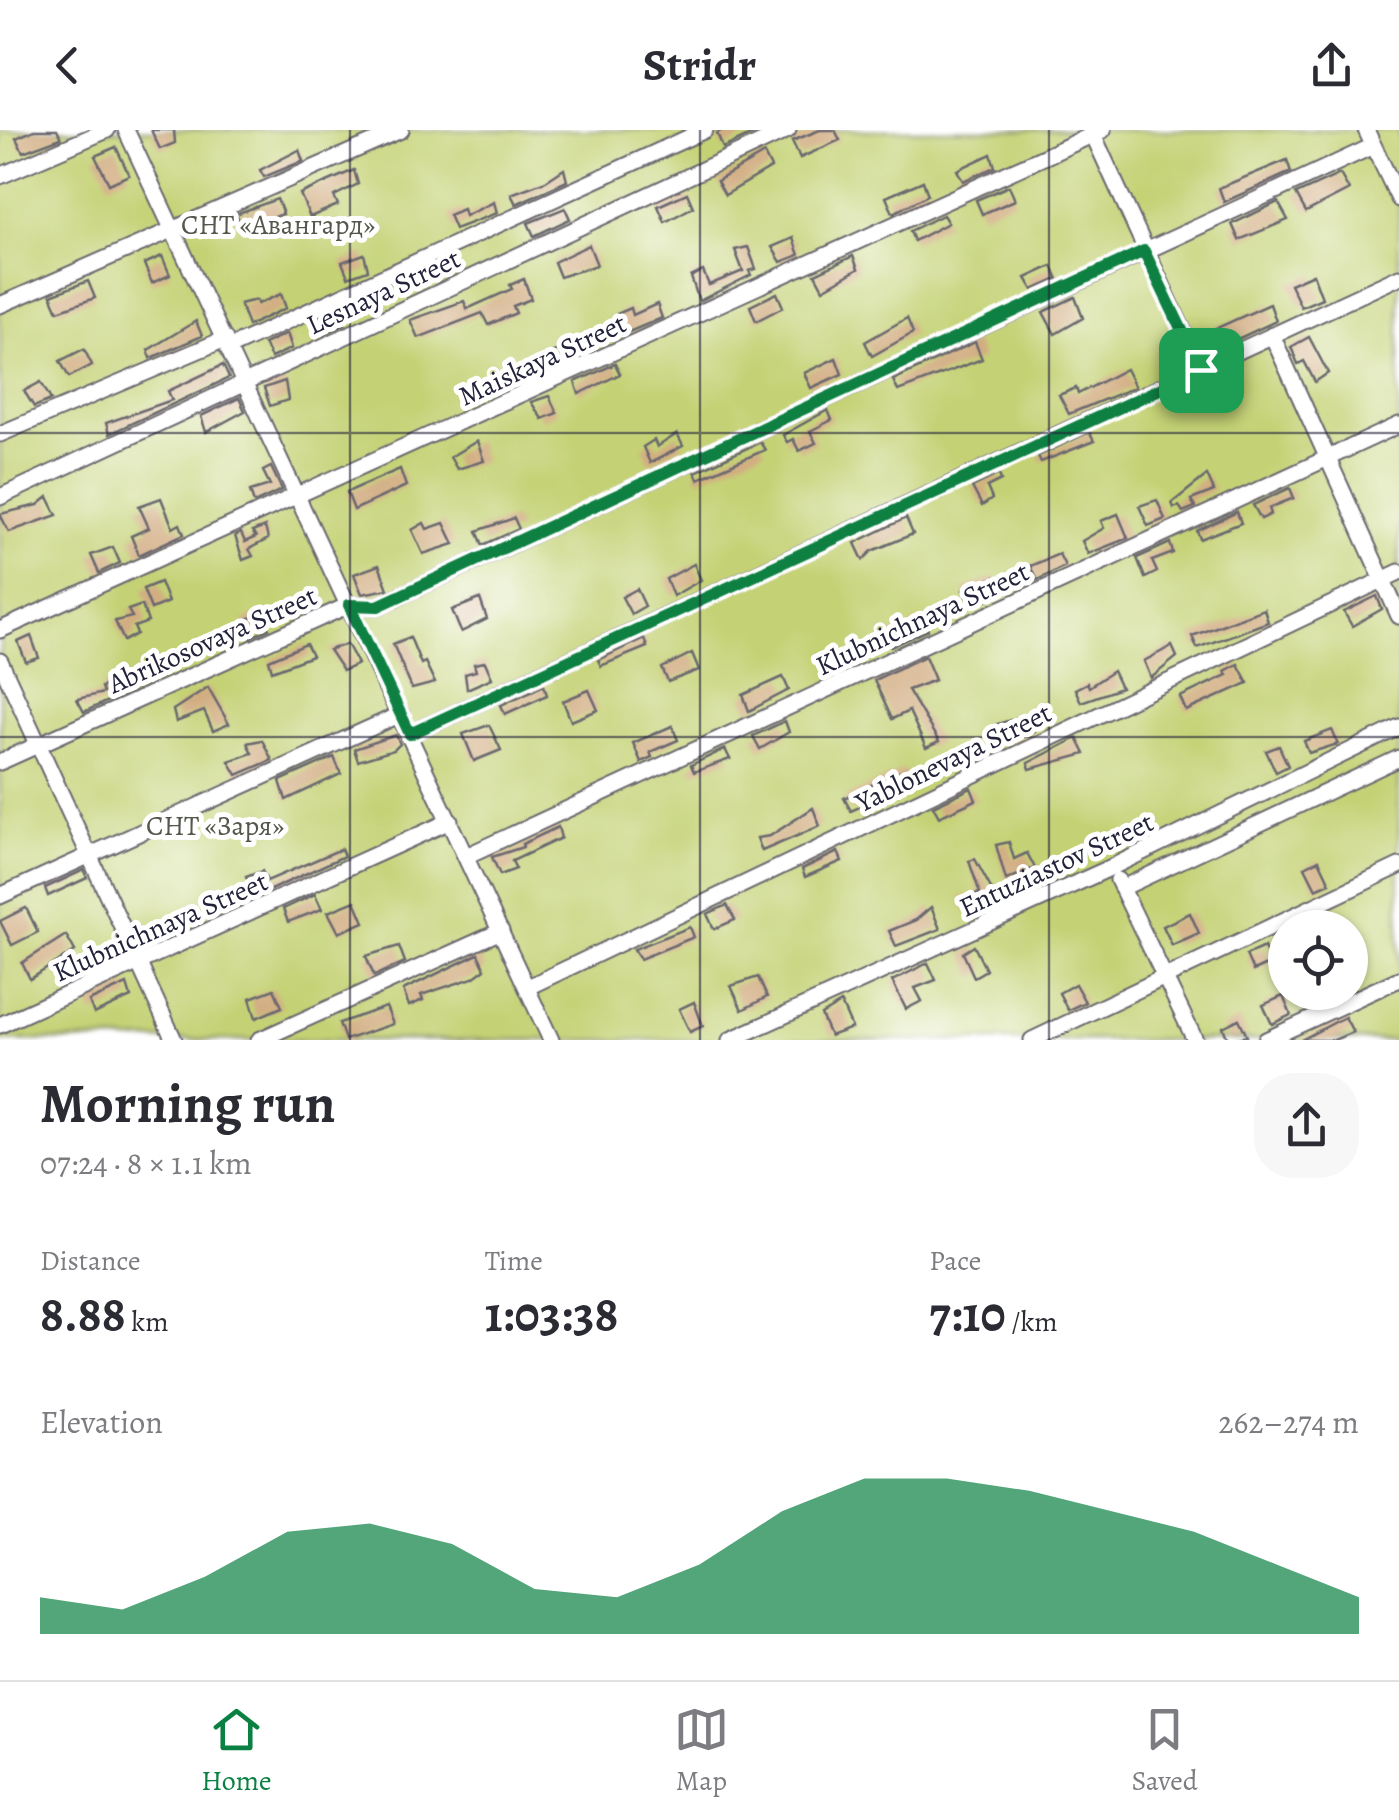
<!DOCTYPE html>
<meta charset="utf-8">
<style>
:root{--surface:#fff;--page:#f7f7f7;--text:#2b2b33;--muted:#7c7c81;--line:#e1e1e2;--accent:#0b8043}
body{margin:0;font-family:Alegreya,serif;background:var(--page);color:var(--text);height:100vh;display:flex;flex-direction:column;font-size:38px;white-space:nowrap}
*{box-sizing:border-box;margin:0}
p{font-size:32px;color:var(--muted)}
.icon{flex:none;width:55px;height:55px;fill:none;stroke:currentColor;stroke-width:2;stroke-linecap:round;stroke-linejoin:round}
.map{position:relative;height:910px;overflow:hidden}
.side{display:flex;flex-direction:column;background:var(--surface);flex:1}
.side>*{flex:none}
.fabs{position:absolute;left:1268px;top:780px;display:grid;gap:20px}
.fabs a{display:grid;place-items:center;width:100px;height:100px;border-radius:50%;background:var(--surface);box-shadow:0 2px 8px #0004;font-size:50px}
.pin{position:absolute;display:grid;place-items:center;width:85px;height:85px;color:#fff;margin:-42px;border-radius:20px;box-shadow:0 5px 15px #0006}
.round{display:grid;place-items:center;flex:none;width:105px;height:105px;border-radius:40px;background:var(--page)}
.head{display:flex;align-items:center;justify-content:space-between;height:170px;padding:0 40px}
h1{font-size:55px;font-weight:600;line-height:75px}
.stats{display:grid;grid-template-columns:repeat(3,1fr);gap:15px;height:170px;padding:10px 40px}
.stats div{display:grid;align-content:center}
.stats b{font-size:50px;font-weight:600}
.stats small{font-size:28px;font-weight:400}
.stats p{font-size:28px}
.chart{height:280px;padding:20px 40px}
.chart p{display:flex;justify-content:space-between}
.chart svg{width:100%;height:180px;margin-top:10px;fill:var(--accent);opacity:.7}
header{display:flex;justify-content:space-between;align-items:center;height:130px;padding:0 40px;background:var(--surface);font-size:45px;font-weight:600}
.tab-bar{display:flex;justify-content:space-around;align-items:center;height:140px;border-top:2px solid var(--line);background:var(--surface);font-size:28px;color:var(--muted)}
.tab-bar a{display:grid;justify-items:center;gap:5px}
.tab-bar .selected{color:var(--accent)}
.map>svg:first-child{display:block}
.green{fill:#c4d274;stroke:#737a58;stroke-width:2.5;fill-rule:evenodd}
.building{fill:#d2ad82}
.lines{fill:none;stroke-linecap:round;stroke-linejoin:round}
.street-casing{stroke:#6b676f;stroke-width:19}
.street{stroke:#fff;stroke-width:15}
.route-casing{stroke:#fff;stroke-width:20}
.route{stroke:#0b8043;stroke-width:12}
.grid{fill:none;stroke:#22223b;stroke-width:2.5;stroke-opacity:0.55}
.labels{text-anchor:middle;stroke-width:10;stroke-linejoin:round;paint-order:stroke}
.park-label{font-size:28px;fill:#53574c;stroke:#fff}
.street-label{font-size:28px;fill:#22223b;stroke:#fff}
</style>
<header><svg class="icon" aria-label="back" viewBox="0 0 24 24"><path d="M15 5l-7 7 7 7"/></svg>Stridr<svg class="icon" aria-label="share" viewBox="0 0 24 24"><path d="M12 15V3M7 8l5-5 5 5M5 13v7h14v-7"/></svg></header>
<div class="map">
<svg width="1399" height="910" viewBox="0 0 1399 910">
<rect width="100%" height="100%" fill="#fff"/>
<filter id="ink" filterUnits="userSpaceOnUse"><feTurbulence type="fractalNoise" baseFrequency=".01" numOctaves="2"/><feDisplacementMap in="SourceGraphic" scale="20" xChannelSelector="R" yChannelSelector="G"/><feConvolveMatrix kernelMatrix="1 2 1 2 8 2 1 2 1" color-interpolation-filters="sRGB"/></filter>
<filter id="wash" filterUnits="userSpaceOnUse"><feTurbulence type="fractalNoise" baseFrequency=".0048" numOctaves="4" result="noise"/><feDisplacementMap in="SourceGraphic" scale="40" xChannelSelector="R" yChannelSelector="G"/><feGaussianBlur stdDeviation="2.25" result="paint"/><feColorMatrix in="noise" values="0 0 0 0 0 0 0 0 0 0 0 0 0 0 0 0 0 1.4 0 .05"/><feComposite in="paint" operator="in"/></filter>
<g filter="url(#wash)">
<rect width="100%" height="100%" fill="#f2e8cf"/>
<path class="green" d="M 0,0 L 1399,0 L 1399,910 L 0,910 ZM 1285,798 L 1350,798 L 1350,862 L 1285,862 Z"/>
<g id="blocks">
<g class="building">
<polygon points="34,0 57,0 61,8 23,22 16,8"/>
<polygon points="151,0 174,0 175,13 160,19"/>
<polygon points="723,0 761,0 723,18 717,3"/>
<polygon points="820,0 835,0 840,10 800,28 792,11"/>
<polygon points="116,17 129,45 109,54 95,26"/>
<polygon points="299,20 303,31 264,47 260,40"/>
<polygon points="764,24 771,38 725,65 717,51"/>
<polygon points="991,24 995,37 963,51 957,40"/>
<polygon points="1287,30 1291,42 1224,72 1219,58"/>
<polygon points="564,39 567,51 516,74 511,64 546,51"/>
<polygon points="354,40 358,54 334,66 338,75 310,87 300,64"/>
<polygon points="1340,44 1349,60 1306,82 1296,64"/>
<polygon points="923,51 928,65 893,83 886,67"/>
<polygon points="1009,56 1015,70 982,84 976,70"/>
<polygon points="687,63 693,77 665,92 658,76"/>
<polygon points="277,69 283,84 243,98 236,84"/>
<polygon points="494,72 497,83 455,99 449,85 463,79 465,86"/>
<polygon points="1278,72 1288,90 1239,110 1232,94"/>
<polygon points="565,78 570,89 534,106 528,93"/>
<polygon points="943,85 948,93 914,111 910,101"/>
<polygon points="793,108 799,125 781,132 772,117"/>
<polygon points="589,115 597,135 560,147 554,132"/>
<polygon points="748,117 756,139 749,141 751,145 699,171 691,147 703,141 709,155 743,141 735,120"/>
<polygon points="364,124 368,140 348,147 342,132"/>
<polygon points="162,126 170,145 152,153 144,134"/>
<polygon points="853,126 858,139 823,159 815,144"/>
<polygon points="1052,136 1058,149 1033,160 1026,148"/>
<polygon points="1313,144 1322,168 1301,177 1290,154"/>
<polygon points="524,149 531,169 513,176 516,183 488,195 482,183 418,208 410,190 464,171 467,179 512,159 510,155"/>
<polygon points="88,151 95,168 58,181 51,165"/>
<polygon points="777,163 783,177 756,191 750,176"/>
<polygon points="281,164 286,178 248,196 240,174 256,170 258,174"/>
<polygon points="1075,167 1083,188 1055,204 1043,182"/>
<polygon points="657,174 662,188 624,204 617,184 631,178 633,185"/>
<polygon points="1270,174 1276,191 1216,219 1208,202"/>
<polygon points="339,180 345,194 325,203 318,189"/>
<polygon points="907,188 913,203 872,226 865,212"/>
<polygon points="196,191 202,206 151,228 148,220"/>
<polygon points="287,203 292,218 271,228 264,214"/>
<polygon points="1309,207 1328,243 1315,252 1304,231 1298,234 1291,217"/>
<polygon points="586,211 589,220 558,235 553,222"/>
<polygon points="975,212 982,229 898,261 893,250"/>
<polygon points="84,219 92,235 69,247 60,231"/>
<polygon points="836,228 842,244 811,258 804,243"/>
<polygon points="615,234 620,244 579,264 575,252"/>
<polygon points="223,235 229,248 109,304 106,293 172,270 168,261"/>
<polygon points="1126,239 1135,257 1069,284 1059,265 1076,258 1078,264"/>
<polygon points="285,251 288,270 270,276 264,258"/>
<polygon points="41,252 51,270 34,277 24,261"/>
<polygon points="549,266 557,283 542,289 531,272"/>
<polygon points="239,268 245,281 206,302 201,286"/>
<polygon points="828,280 832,290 810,301 816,313 799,321 793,309 787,312 783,305"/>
<polygon points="1089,302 1094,311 1041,332 1038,326"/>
<polygon points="677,304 683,316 650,333 643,317 654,310 657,317"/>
<polygon points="477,311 484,331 457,339 450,327"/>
<polygon points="760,312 765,320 698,349 695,342"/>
<polygon points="271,337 282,360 254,373 250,361 270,355 263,341"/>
<polygon points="400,339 406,356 354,380 347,362"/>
<polygon points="999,344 1001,350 987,357 992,369 982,376 972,357"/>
<polygon points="1207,345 1214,361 1191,370 1195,377 1183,382 1179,376 1174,378 1172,373"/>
<polygon points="1290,358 1294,368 1269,378 1271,384 1261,389 1253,375"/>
<polygon points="48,367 57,385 9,402 0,384 38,375"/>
<polygon points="161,368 173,398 180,394 184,404 139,425 131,406 149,398 139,376"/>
<polygon points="1157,370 1165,389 1148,396 1139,376"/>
<polygon points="1237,382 1241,393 1200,409 1197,401"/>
<polygon points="1118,384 1128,408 1088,424 1082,411 1104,398 1101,391"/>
<polygon points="514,388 519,399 483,415 477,401"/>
<polygon points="906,388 913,404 872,421 863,430 855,413"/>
<polygon points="424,393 427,399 444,393 454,414 423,424 412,400"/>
<polygon points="265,397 268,409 249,419 253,426 243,430 235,406 241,403 245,412 256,407 252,402"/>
<polygon points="1170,413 1173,423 1152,431 1157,442 1145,448 1137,428"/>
<polygon points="113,417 120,433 99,443 91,425"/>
<polygon points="1059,424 1065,436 1037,450 1030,436"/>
<polygon points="694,434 701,450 673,466 666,449"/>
<polygon points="379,435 388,459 362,464 354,444"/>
<polygon points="995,447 1004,463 972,475 963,460"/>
<polygon points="160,452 168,472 151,479 143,459"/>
<polygon points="637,459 645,476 631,484 622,467"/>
<polygon points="1377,466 1382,479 1352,496 1344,482"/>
<polygon points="480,469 487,489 461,502 452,480"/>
<polygon points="142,475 148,492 134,497 137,504 124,511 115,491 132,487 128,480"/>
<polygon points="1264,479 1268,492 1197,518 1192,506"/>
<polygon points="261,483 269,499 251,507 243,491"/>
<polygon points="924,489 928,500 891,517 885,506"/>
<polygon points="31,506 39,528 26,532 18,512"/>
<polygon points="410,507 421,534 425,532 435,553 412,559 393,514"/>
<polygon points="644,508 647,517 601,536 598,530"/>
<polygon points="306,514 312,526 272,541 269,530"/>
<polygon points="347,514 358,534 343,541 329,520"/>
<polygon points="1172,516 1177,527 1151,548 1144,531"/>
<polygon points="692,523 699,540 668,552 662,538"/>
<polygon points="925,526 935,550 908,560 939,612 926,618 909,581 892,589 874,550"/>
<polygon points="485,532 492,548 467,559 465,544 476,541 474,534"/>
<polygon points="1238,534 1248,553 1186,581 1180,567 1227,545 1225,541"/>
<polygon points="1113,541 1121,558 1081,572 1075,559 1087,553 1089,557"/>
<polygon points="783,547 789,560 749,581 743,565"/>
<polygon points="118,551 123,564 84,582 77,569 103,563 101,557"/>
<polygon points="544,555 547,565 505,584 501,575"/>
<polygon points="208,557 229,594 213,601 204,581 176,592 173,580"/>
<polygon points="589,560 598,580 571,591 563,571"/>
<polygon points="1027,585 1034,601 1002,615 994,595"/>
<polygon points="785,591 789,602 760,619 753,606"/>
<polygon points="489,595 501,620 474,631 463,604"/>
<polygon points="672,596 678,610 650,622 652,627 641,632 633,613"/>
<polygon points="1332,600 1338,614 1309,623 1304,611"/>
<polygon points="396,605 400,614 394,620 358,631 354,619"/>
<polygon points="1077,608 1085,624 1030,639 1028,633"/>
<polygon points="262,610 272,630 237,645 229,631 252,623 247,613"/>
<polygon points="1279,616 1288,636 1276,642 1266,621"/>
<polygon points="725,619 730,629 694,642 691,635"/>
<polygon points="334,627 341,644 286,670 280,651"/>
<polygon points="905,639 911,654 851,681 844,668"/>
<polygon points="971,658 976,670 939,687 933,676"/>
<polygon points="813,678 820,696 762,721 757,708 770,706"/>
<polygon points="558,697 561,708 512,731 516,739 500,745 492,727 523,717 522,714"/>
<polygon points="1009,712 1014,729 1027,723 1035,738 1006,750 996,715"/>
<polygon points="341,719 344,726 255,767 246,747 262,741 267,751"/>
<polygon points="838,722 842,731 805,747 802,739"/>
<polygon points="975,729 994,764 967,783 960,768 980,763 969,731"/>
<polygon points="1319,730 1330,753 1316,759 1305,737"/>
<polygon points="84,740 87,748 48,766 45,758"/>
<polygon points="315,764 322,779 288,792 283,779"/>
<polygon points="355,771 364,792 339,803 328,782"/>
<polygon points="727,775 735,790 714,799 707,784"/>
<polygon points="931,777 940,799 896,816 889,801 916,790"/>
<polygon points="26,778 38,802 12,815 0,791"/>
<polygon points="1190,783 1199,803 1172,815 1163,796"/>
<polygon points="690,797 694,807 640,829 634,819"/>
<polygon points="66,805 75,821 30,849 22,833"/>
<polygon points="399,816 405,832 374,846 366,826"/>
<polygon points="974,816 986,840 974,847 963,823"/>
<polygon points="1264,817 1271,833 1253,841 1246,825"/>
<polygon points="478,824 485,839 473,848 421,865 423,870 409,876 403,860"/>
<polygon points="928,833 936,850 915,858 922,871 906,879 892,851"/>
<polygon points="758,847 767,867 742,880 731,856"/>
<polygon points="127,854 131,867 94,884 89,871"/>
<polygon points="1075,854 1085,872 1068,880 1059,863"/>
<polygon points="274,859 282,877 256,888 250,868"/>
<polygon points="1283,866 1291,885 1272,894 1263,875"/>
<polygon points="694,872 703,896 690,902 679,879"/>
<polygon points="841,873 852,898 830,906 821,885"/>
<polygon points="386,877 393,894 345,910 339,893"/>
<polygon points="1345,887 1353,902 1334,910 1301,910"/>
<polygon points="1239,889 1247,906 1228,910 1223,897"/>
</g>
</g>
</g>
<g filter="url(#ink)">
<use href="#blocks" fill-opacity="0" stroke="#6b676f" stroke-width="2.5"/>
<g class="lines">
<defs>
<g id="street">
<polyline points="126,0 551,910"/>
<polyline points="1091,0 1201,240"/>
<polyline points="1366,0 1399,69"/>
<polyline points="0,46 107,0"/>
<polyline points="0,175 401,0"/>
<polyline points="1272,205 1399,486"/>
<polyline points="228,218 705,0"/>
<polyline points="0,304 225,209"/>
<polyline points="0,367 788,0"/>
<polyline points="0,500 1103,0"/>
<polyline points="0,531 174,910"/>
<polyline points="410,604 1399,147"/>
<polyline points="0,632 349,475 378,476 1373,16"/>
<polyline points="466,726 1399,295"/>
<polyline points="1118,750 1195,910"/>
<polyline points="1122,758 1399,628"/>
<polyline points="0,766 401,584"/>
<polyline points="528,857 1399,442"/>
<polyline points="0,895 450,691"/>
<polyline points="259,910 501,801"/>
<polyline points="730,910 1112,737 1399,597"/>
<polyline points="1032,910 1399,736"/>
<polyline points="1266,910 1399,849"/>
</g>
</defs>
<use href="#street" class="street-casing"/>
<use href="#street" class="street"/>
</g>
</g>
<g class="lines" filter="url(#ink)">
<defs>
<polygon id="route" points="1144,121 1201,240 410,604 349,475 378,476"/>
</defs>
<use href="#route" class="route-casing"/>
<use href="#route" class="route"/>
</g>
<path class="grid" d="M 350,0 L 350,910M 700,0 L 700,910M 1049,0 L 1049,910M 0,303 L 1399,303M 0,607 L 1399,607"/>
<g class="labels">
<g class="park-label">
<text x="278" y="104">СНТ «Авангард»</text>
<text x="215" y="705">СНТ «Заря»</text>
</g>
<g class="street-label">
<text transform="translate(383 161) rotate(-25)" y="10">Lesnaya Street</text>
<text transform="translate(542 229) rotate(-25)" y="10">Maiskaya Street</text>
<text transform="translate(922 488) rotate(-25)" y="10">Klubnichnaya Street</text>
<text transform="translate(212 509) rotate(-24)" y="10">Abrikosovaya Street</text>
<text transform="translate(953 627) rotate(-26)" y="10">Yablonevaya Street</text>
<text transform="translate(1056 734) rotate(-25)" y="10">Entuziastov Street</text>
<text transform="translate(160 796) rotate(-24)" y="10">Klubnichnaya Street</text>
</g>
</g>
</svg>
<div class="fabs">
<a><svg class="icon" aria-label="locate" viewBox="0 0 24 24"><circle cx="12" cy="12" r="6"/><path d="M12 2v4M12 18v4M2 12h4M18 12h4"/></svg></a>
</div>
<div class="pin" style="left:1201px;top:240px;background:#1e9e55"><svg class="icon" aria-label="arrive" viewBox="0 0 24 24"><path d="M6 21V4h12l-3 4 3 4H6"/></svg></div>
</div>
<section class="side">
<div class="head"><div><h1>Morning run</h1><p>07:24 · 8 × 1.1 km</p></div><a class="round"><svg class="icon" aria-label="share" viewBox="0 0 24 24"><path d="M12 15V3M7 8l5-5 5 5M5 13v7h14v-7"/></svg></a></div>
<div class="stats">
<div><p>Distance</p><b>8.88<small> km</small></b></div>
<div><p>Time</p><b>1:03:38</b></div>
<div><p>Pace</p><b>7:10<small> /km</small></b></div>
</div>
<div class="chart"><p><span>Elevation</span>262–274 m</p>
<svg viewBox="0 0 160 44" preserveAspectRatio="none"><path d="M0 44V35L10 38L20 30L30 19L40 17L50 22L60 33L70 35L80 27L90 14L100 6L110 6L120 9L130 14L140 19L150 27L160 35V44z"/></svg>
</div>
</section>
<nav class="tab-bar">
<a class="selected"><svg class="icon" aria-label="home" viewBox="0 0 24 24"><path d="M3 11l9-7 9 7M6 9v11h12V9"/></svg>Home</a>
<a><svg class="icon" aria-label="map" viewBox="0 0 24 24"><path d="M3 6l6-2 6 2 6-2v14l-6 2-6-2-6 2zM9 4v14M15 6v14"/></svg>Map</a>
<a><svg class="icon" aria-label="saved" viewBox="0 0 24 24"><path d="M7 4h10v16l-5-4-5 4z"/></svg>Saved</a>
</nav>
